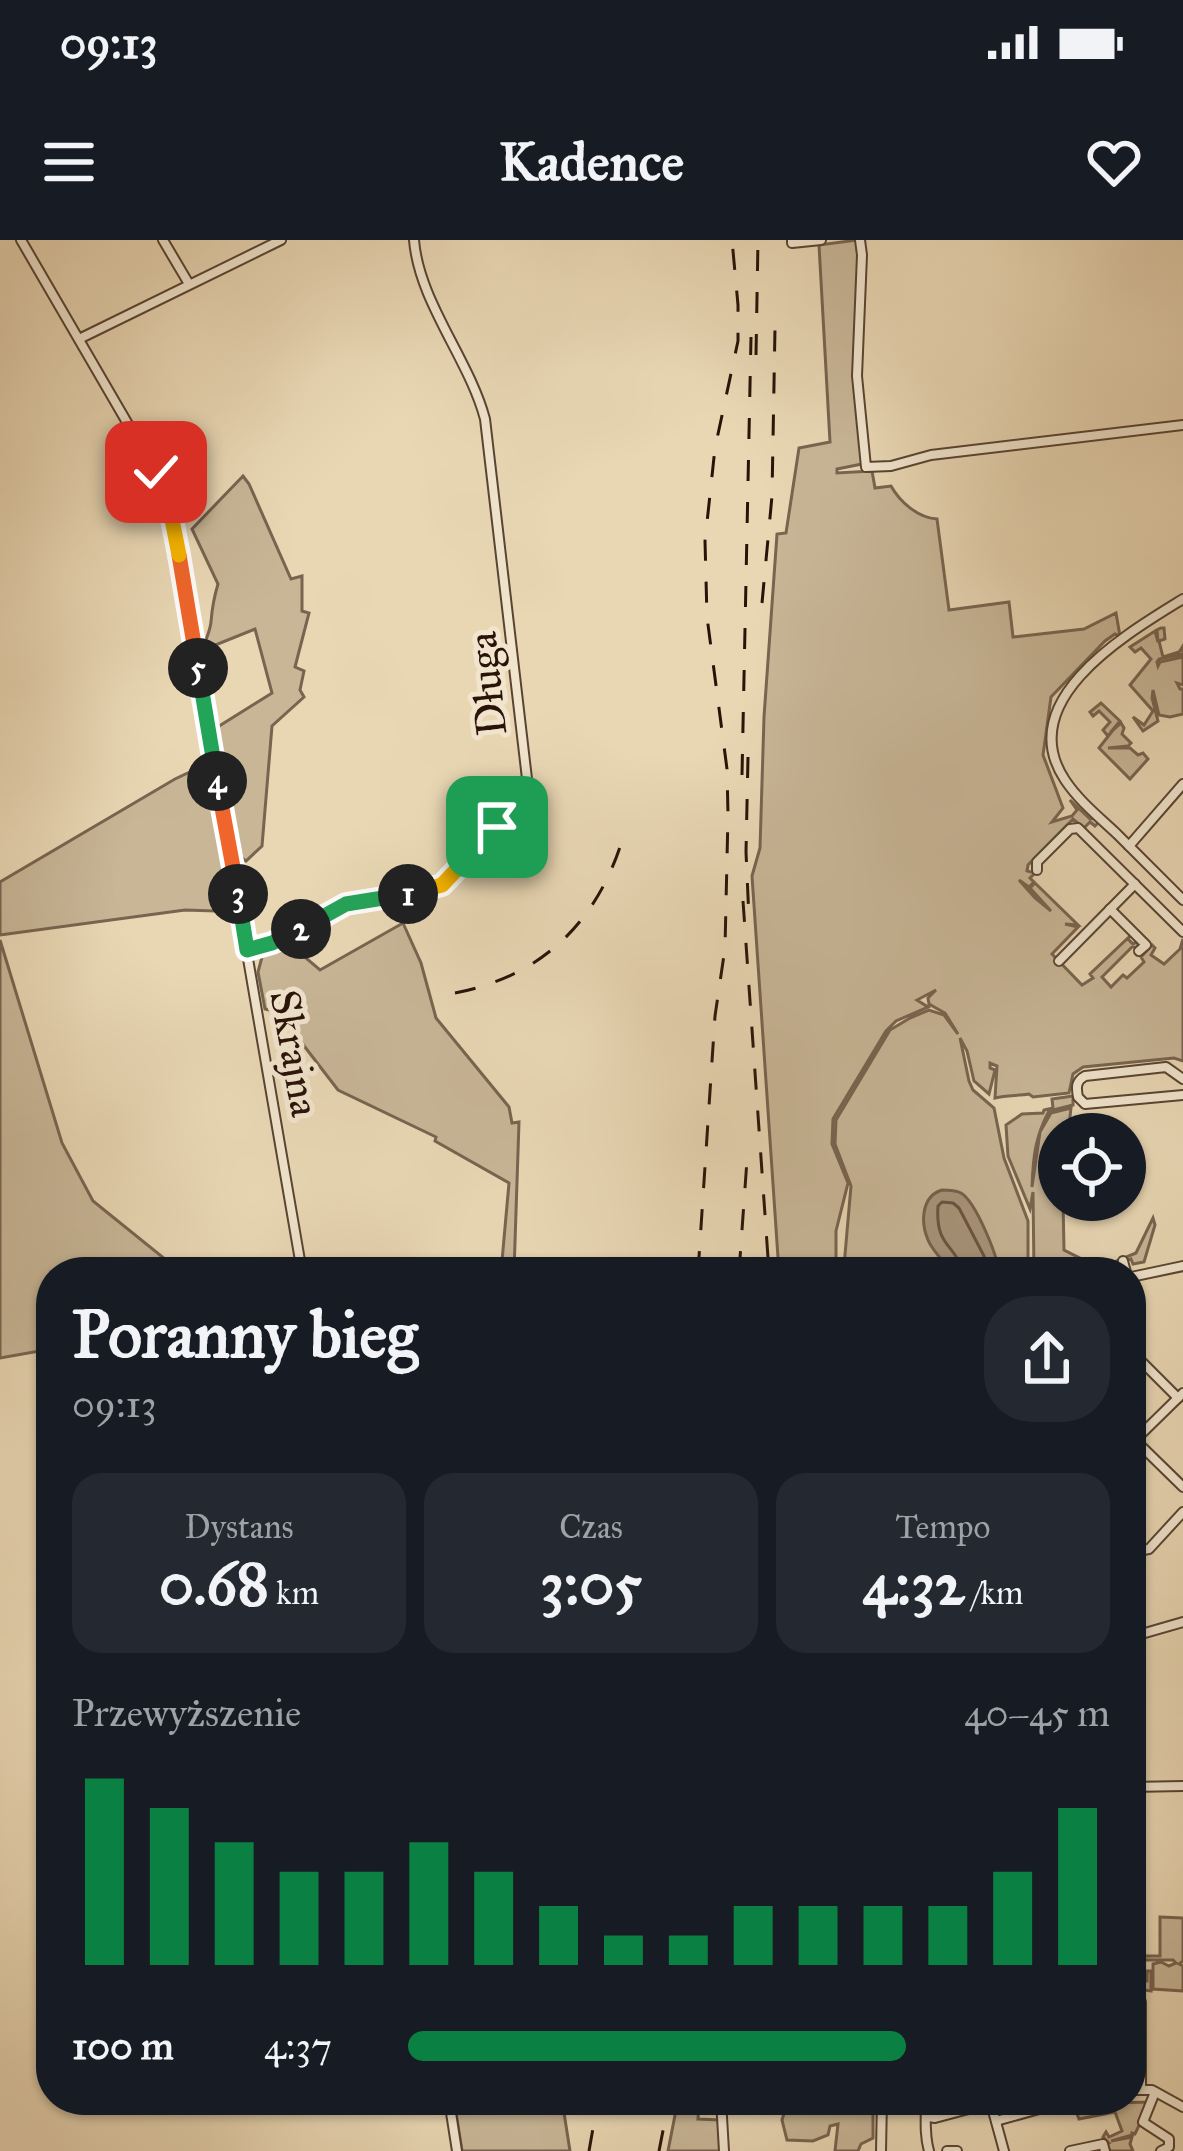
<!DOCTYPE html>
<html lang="pl">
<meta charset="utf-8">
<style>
:root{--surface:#171b24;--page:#242831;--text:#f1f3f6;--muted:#9ea1a6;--accent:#0b8043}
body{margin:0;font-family:"IM FELL Great Primer",serif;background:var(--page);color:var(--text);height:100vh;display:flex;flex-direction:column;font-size:45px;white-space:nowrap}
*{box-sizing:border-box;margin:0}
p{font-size:39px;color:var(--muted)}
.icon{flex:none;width:66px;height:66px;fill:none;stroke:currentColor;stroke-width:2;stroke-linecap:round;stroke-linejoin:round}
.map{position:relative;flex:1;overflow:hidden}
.sheet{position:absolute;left:36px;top:1017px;width:1110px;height:858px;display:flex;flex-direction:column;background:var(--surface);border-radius:48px;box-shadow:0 3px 9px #0004}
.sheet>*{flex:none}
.tools{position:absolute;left:1038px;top:873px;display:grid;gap:24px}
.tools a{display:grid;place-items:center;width:108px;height:108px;border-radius:50%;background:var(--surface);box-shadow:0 3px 9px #0004;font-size:60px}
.pin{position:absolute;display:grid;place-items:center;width:102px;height:102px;color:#fff;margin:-51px;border-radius:24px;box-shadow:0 6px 18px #0006}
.km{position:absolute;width:60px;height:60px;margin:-30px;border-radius:50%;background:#222;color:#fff;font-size:33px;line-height:60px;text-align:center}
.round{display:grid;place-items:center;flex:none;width:126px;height:126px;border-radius:48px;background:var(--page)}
.summary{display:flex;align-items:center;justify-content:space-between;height:204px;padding:0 36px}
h1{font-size:66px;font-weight:700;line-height:90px}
.stats{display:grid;grid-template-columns:repeat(3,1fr);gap:18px;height:204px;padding:12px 36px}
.stats div{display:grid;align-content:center;border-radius:30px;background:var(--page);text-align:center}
.stats b{font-size:60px;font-weight:700}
.stats small{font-size:33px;font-weight:400}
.stats p{font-size:33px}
.chart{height:336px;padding:24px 36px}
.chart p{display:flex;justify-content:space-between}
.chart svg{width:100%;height:216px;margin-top:12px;stroke:var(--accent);stroke-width:6}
ul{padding:0 36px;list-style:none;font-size:39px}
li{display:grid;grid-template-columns:192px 144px 1fr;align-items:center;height:90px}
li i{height:30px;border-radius:15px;background:var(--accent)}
.status{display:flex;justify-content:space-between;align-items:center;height:84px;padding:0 60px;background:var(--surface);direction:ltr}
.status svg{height:33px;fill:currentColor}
header{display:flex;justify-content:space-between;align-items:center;height:156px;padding:0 36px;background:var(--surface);font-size:54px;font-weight:700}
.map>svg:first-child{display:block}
.green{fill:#c8b697;stroke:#786450;stroke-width:3}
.water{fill:#a8947a;stroke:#75604c;stroke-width:3}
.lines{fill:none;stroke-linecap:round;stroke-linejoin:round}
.shore{stroke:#685441;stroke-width:3}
.minor-casing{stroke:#594433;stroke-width:12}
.minor{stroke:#f1e5ce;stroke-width:8}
.rail{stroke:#291308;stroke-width:3;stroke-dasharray:21 21;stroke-linecap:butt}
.split-1-casing{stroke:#fff;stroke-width:24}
.split-2-casing{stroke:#fff;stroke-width:24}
.split-3-casing{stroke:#fff;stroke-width:24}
.split-4-casing{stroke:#fff;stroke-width:24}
.split-5-casing{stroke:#fff;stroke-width:24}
.split-6-casing{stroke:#fff;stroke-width:24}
.split-7-casing{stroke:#fff;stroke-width:24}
.split-1{stroke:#f5b400;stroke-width:15}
.split-2{stroke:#22a559;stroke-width:15}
.split-3{stroke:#22a559;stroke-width:15}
.split-4{stroke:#f0652b;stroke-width:15}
.split-5{stroke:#22a559;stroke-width:15}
.split-6{stroke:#f0652b;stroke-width:15}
.split-7{stroke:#f5b400;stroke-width:15}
.labels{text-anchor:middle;stroke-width:10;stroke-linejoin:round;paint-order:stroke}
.street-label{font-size:42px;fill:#291308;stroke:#f1e5ce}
</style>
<div class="status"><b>09:13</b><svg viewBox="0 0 49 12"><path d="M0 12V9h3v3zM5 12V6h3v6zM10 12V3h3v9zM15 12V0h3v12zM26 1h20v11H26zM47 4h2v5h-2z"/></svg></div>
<header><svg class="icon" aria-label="menu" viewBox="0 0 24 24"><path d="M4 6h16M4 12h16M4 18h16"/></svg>Kadence<svg class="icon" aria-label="heart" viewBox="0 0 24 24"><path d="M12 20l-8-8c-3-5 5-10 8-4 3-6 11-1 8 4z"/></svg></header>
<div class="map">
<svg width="1183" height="1911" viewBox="0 0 1183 1911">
<rect width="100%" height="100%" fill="#e9d7b4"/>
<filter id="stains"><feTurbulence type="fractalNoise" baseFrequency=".00167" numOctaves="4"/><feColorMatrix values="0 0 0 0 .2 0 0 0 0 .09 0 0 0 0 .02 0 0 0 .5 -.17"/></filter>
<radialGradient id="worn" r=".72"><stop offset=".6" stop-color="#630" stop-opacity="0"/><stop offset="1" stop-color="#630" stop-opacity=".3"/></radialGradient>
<g class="green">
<path d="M 857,0 L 859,17 L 854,135 L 862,224 L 837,229 L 837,233 L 872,231 L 875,248 L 891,246 C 900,262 918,278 937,279 L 949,370 L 1009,362 L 1013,397 L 1084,389 L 1116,373 L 1120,396 L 1115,394 L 1105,401 L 1051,457 L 1043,515 L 1063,568 L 1052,582 L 1072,576 L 1077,570 L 1070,560 L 1090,579 L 1096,578 L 1100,581 L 1095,586 L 1090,582 L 1084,588 L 1073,579 L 1028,625 L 1027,631 L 1035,633 L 1030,638 L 1034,642 L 1029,647 L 1019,640 L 1035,658 L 1051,671 L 1030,648 L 1035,643 L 1078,685 L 1065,684 L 1078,687 L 1052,714 L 1082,745 L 1093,738 L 1090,734 L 1130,696 L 1128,699 L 1133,704 L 1138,701 L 1138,710 L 1133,706 L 1102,737 L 1111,747 L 1123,735 L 1127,738 L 1144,722 L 1141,717 L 1152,705 L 1155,708 L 1151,715 L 1164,724 L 1180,709 L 1183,699 L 1183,821 L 1174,818 L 1083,827 L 1073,834 L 1069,853 L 1033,857 L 1029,854 C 1017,856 1007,855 995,858 L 997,826 L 990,823 L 990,828 L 995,830 L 989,854 L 974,841 L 967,811 L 960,798 L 969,841 L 973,850 L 994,868 L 1004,918 L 1028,981 L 1028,1032 L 848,1032 L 844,1026 L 851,946 L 835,904 L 836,880 L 890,790 L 910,778 L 929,770 L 944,775 L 958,794 L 945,773 L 929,764 L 928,758 L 936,750 L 917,760 L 928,767 L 896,781 L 886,791 L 833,879 L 832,904 L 848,943 L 836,991 L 836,1032 L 779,1032 L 752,636 L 760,608 L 764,477 L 777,294 L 786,293 L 799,208 L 830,202 L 819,5 Z"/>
<path d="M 243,236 L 249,244 L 291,339 L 302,336 L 302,371 L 309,373 L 295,427 L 304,431 L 300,450 L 304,457 L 272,486 L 262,606 L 246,621 L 242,618 L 216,488 L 272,453 L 255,389 L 203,410 C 205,400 210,392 211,382 C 212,369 214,357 218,344 L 192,289 Z"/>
<polygon points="1161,388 1164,388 1165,399 1159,401 1163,417 1179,412 1183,406 1183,414 1159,419 1157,422 1158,426 1160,422 1183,417 1183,445 1177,443 1180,449 1183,449 1183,474 1170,477 1159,475 1153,450 1152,458 1158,481 1143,491 1133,477 1144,485 1153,471 1130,445 1151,419 1141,408 1135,412 1130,407 1155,391 1158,402 1157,390"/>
<polygon points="1101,463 1120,481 1110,493 1121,483 1124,488 1122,494 1131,503 1128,506 1108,508 1130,508 1138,515 1143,513 1148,519 1130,539 1099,508 1110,494 1107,495 1103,490 1110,482 1099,471 1093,476 1090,472"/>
<polygon points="205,529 227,628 231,662 213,662 214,671 185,670 0,695 0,642 175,539 190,532"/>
<polygon points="403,683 421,723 436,778 509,867 512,883 519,882 514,1032 501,1032 509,943 435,901 436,897 338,850 278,772 265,769 258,732 263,713 286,701 320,730"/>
<polygon points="0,700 62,903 93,961 181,1032 51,1032 51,1109 0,1118"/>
<path d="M 1073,856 L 1073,865 L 1049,871 C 1035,897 1033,918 1032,947 L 1040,892 L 1051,873 L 1071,868 L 1068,894 L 1059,894 L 1059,960 L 1063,960 L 1064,1010 L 1100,1028 L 1136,1013 L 1153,978 L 1155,985 L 1144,1022 L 1133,1024 L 1131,1019 L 1116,1023 L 1118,1032 L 1034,1032 L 1033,952 L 1030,969 L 1008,916 L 1006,885 L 1022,874 L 1043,873 L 1044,870 L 1053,868 L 1052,859 Z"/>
<path d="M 1160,1677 L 1183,1678 L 1183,1721 L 1179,1724 L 1183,1726 L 1183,1751 L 1153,1749 L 1153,1724 L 1161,1722 L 1169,1726 L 1176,1723 L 1173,1720 L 1138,1720 L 1139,1741 L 1147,1741 L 1147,1731 L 1151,1731 L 1151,1751 L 1138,1749 L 1138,1757 L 1131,1757 L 1135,1742 C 1127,1732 1133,1726 1139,1716 L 1160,1716 Z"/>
<polygon points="454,1860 562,1860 570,1911 462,1911"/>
<polygon points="678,1860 718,1860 699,1862 698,1879 720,1880 722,1911 668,1911"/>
<polygon points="788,1860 873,1860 873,1898 861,1904 858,1911 835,1911 838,1884 830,1886 828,1895 813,1901 787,1900 782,1880"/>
<polygon points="1150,1862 1135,1894 1132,1893 1132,1895 1111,1901 1132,1897 1130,1904 1133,1911 1107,1911 1105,1905 1109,1903 1103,1897 1106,1892 1109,1897 1122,1891 1115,1872 1079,1879 1076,1871 1108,1863"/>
</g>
<path class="water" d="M 942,950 C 949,950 955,950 961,953 C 976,962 997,1015 999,1032 L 952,1032 C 944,1021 933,1012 928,1000 C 920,981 922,956 942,950 Z"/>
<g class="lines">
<path class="shore" d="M 961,1032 C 957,1003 935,1009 938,966 L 942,962 L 953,963 L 959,968 L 984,1016 L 987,1032"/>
<defs>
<g id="minor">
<polyline points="21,0 150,222 172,278 302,1032"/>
<polyline points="163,0 189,44"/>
<polyline points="792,0 792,3 821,0"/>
<polyline points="860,0 862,15 857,136 866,227 891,226 931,215 1183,185"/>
<polyline points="79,99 281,0"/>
<path d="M 1183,359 C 1128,393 1012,460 1065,540 C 1079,561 1099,577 1117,594 C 1139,616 1161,638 1183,660"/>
<polyline points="1129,606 1183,544"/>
<polyline points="1037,630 1037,622 1070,589 1078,588 1183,692"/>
<polyline points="1110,669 1146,705 1139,711"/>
<path d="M 247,710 L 272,703 L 346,664 L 366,663 L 438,647 L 497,587 L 506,581 L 531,573 L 485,179 C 469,119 419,62 414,0"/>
<polyline points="1059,721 1135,644"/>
<path d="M 1183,839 L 1166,827 L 1085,836 C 1076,841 1076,847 1078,857 L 1085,864 L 1183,855"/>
<polyline points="1123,1021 1126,1032"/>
<polyline points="1131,1037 1183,1026"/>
<polyline points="1131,1048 1139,1083 1131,1114"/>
<polyline points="1133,1113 1178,1158"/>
<polyline points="1135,1200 1183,1247"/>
<polyline points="1131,1204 1183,1153"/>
<polyline points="1131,1312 1149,1309 1183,1272"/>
<polyline points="1131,1397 1183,1382"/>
<polyline points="1131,1547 1183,1546"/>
<polyline points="1131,1850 1152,1850 1183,1867"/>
<polyline points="1141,1850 1141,1762"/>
<polyline points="1155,1852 1143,1882 1169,1899 1169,1907 1161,1911"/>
<polyline points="449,1860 457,1911"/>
<polyline points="721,1860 724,1911"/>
<path d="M 926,1860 C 926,1877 924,1894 929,1911"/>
<polyline points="990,1860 1004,1911"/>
<polyline points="929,1877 935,1878 991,1863"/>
<polyline points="996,1881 1071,1860"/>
<polyline points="881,1911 882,1860"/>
<polyline points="947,1911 957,1911"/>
<polyline points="1070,1911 1103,1904 1105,1911"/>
</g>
</defs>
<use href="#minor" class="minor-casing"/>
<use href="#minor" class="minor"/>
<g class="rail">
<polyline points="756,115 758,0"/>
<polyline points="762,363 772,256 775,88"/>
<polyline points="748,517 746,612 749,679"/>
<polyline points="742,535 751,97"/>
<polyline points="743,661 769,1032"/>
<path d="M 455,753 C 538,737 593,687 620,607"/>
<polyline points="698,1032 715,776 725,708 728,575 727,529 707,377 705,301 715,208 738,101 738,65 732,0"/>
<polyline points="739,1032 747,920"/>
<polyline points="589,1911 598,1860"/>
<polyline points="659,1911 669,1860"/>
</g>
</g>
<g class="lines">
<defs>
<polyline id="split-1" points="408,654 442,645 497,587"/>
<polyline id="split-2" points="301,689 346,664 408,654"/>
<polyline id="split-3" points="238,654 247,710 272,703 301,689"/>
<polyline id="split-4" points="217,541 238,654"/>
<polyline id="split-5" points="198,428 217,541"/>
<polyline id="split-6" points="179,315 198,428"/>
<polyline id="split-7" points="156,232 169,264 179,315"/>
</defs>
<use href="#split-1" class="split-1-casing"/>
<use href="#split-2" class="split-2-casing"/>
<use href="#split-3" class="split-3-casing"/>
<use href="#split-4" class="split-4-casing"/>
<use href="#split-5" class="split-5-casing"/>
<use href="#split-6" class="split-6-casing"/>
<use href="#split-7" class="split-7-casing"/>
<use href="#split-1" class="split-1"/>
<use href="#split-2" class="split-2"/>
<use href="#split-3" class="split-3"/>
<use href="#split-4" class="split-4"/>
<use href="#split-5" class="split-5"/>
<use href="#split-6" class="split-6"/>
<use href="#split-7" class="split-7"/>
</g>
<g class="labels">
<g class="street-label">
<text transform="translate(486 444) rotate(-96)" y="15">Długa</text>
<text transform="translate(296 813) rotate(80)" y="15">Skrajna</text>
</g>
</g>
<rect width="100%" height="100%" filter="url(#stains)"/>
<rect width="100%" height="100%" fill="url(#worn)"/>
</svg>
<div class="tools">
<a><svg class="icon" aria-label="locate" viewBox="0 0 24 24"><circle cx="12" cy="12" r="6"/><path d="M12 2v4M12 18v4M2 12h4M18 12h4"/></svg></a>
</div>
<div class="pin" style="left:497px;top:587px;background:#1e9e55"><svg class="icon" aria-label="arrive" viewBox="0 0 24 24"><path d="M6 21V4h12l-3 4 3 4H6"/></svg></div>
<div class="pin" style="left:156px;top:232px;background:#d93025"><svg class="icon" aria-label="check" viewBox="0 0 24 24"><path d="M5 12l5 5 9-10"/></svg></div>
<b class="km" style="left:408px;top:654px">1</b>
<b class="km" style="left:301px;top:689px">2</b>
<b class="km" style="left:238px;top:654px">3</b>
<b class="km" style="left:217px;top:541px">4</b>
<b class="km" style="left:198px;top:428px">5</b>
<section class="sheet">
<div class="summary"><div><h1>Poranny bieg</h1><p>09:13</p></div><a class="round"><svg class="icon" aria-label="share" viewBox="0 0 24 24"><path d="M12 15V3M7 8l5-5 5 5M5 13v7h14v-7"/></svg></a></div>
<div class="stats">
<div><p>Dystans</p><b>0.68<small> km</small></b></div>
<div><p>Czas</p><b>3:05</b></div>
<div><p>Tempo</p><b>4:32<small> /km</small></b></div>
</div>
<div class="chart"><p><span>Przewyższenie</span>40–45 m</p>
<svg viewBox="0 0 160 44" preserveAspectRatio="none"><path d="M5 44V6M15 44V12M25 44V19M35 44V25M45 44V25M55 44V19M65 44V25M75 44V32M85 44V38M95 44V38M105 44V32M115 44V32M125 44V32M135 44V32M145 44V25M155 44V12"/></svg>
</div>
<ul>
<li><b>100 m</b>4:37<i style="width:71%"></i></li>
</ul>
</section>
</div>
